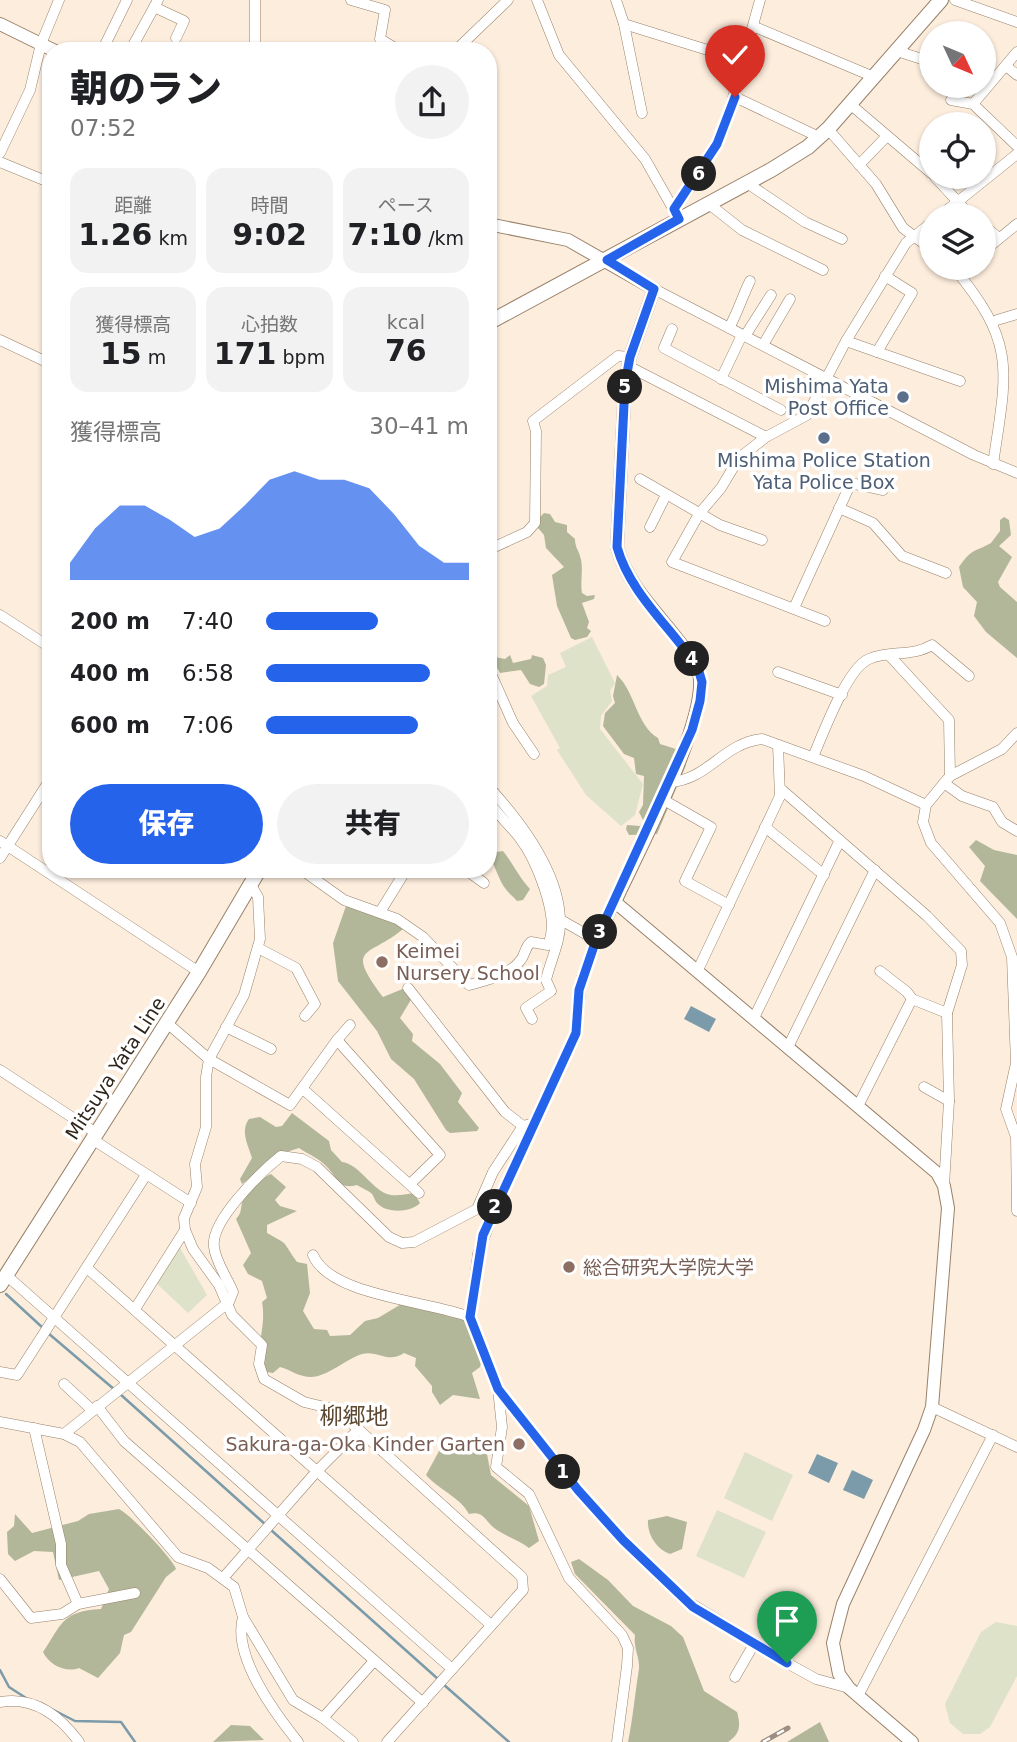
<!DOCTYPE html>
<html lang="ja">
<meta charset="utf-8">
<style>
:root{--surface:#fff;--page:#f2f2f2;--text:#202124;--muted:#757577;--accent:#2563eb}
body{margin:0;font-family:"DejaVu Sans","Noto Sans JP",sans-serif;background:var(--page);color:var(--text);height:100vh;display:flex;flex-direction:column;font-size:26px;white-space:nowrap}
*{box-sizing:border-box;margin:0}
p{font-size:23px;color:var(--muted)}
.icon{flex:none;width:38px;height:38px;fill:none;stroke:currentColor;stroke-width:2;stroke-linecap:round;stroke-linejoin:round}
.map{position:relative;flex:1;overflow:hidden}
.sheet{position:absolute;left:42px;top:42px;width:455px;height:836px;display:flex;flex-direction:column;background:var(--surface);border-radius:28px;box-shadow:0 2px 5px #0004}
.sheet>*{flex:none}
.needle{width:46px;rotate:134deg}
.controls{position:absolute;left:919px;top:21px;display:grid;gap:14px}
.controls a{display:grid;place-items:center;width:77px;height:77px;border-radius:50%;background:var(--surface);box-shadow:0 2px 5px #0004;font-size:35px}
.pin{position:absolute;display:grid;place-items:center;width:60px;height:60px;color:#fff;margin:-72px -30px;border-radius:50% 50% 50% 0;rotate:-45deg;box-shadow:0 0 7px #0007}
.pin .icon{rotate:45deg}
.km{position:absolute;width:35px;height:35px;margin:-18px;border-radius:50%;background:#222;color:#fff;font-size:19px;line-height:35px;text-align:center}
.round{display:grid;place-items:center;flex:none;width:74px;height:74px;border-radius:37px;background:var(--page)}
.head{display:flex;align-items:center;justify-content:space-between;height:119px;padding:0 28px}
h1{font-size:38px;font-weight:800;line-height:52px}
.figures{display:grid;grid-template-columns:repeat(3,1fr);gap:10px;height:119px;padding:7px 28px}
.figures div{display:grid;align-content:center;border-radius:18px;background:var(--page);text-align:center}
.figures b{font-size:30px;font-weight:800}
.figures small{font-size:19px;font-weight:400}
.figures p{font-size:19px}
.chart{height:196px;padding:14px 28px}
.chart p{display:flex;justify-content:space-between}
.chart svg{width:100%;height:126px;margin-top:7px;fill:var(--accent);opacity:.7}
.primary-button{display:flex;gap:14px;margin-top:auto;padding:14px 28px}
.primary-button a{flex:1;height:80px;border-radius:42px;background:var(--accent);color:#fff;font-size:28px;font-weight:800;line-height:80px;text-align:center}
.primary-button a+a{background:var(--page);color:var(--text)}
ul{padding:0 28px;list-style:none;font-size:23px}
li{display:grid;grid-template-columns:112px 84px 1fr;align-items:center;height:52px}
li i{height:18px;border-radius:9px;background:var(--accent)}
.map>svg:first-child{display:block}
.green{fill:#dee2c8}
.forest{fill:#b2b799}
.water{fill:#7b9baa}
.lines{fill:none;stroke-linecap:round;stroke-linejoin:round}
.stream{stroke:#7b9baa;stroke-width:2.5}
.minor-casing{stroke:#988169;stroke-width:11}
.tertiary-casing{stroke:#988169;stroke-width:14}
.secondary-casing{stroke:#988169;stroke-width:16}
.minor{stroke:#fff;stroke-width:10}
.tertiary{stroke:#fff;stroke-width:12}
.secondary{stroke:#fff;stroke-width:14}
.rail-casing{stroke:#9c8f81;stroke-width:5}
.rail{stroke:#fff;stroke-width:2.5;stroke-dasharray:8;stroke-linecap:butt}
.route-casing{stroke:#fff;stroke-width:14}
.route{stroke:#2563eb;stroke-width:9}
.service-dot{fill:#5c6f8a;stroke:#fff;stroke-width:2.5}
.education-dot{fill:#8d6e63;stroke:#fff;stroke-width:2.5}
.labels{text-anchor:middle;stroke-width:7;stroke-linejoin:round;paint-order:stroke}
.service-label{font-size:19px;fill:#4e5e75;stroke:#fff;text-anchor:end}
.education-label{font-size:19px;fill:#785e54;stroke:#fff;text-anchor:start}
.street-label{font-size:19px;fill:#2f251b;stroke:#fff}
.quarter-label{font-size:23px;fill:#5c4730;stroke:#fff}
</style>
<div class="map">
<svg width="1017" height="1742" viewBox="0 0 1017 1742">
<rect width="100%" height="100%" fill="#fdeddd"/>
<g class="green">
<polygon points="592,637 615,683 610,691 612,701 601,716 600,729 643,784 635,815 621,826 586,795 557,750 560,748 531,696 547,686 548,675 566,667 560,653"/>
<polygon points="179,1246 207,1295 188,1313 154,1281"/>
<polygon points="745,1452 793,1475 772,1521 724,1498"/>
<polygon points="717,1510 766,1532 744,1578 696,1556"/>
<polygon points="996,1622 1017,1626 1017,1676 990,1727 980,1734 963,1734 950,1723 945,1704 981,1632"/>
</g>
<g class="forest">
<path d="M 544,513 L 550,514 L 555,522 L 567,525 L 567,532 L 575,539 C 575,547 578,549 580,556 C 584,567 580,581 582,593 L 587,596 L 595,595 L 594,599 L 582,603 L 589,622 L 587,628 L 591,631 L 587,637 L 575,640 L 571,638 L 557,606 L 552,575 L 564,567 L 546,548 L 544,535 L 538,528 L 540,517 Z"/>
<path d="M 1004,517 L 1009,520 L 1011,535 L 999,546 L 1012,557 L 998,582 L 1000,587 L 1017,602 L 1017,658 L 986,632 L 974,616 L 977,602 L 963,587 L 959,567 C 972,548 975,552 991,543 L 1000,531 L 1000,520 Z"/>
<polygon points="510,655 513,663 531,659 532,655 543,658 546,665 544,684 539,687 530,684 521,670 500,673 492,659 495,657 505,659"/>
<path d="M 617,675 C 635,692 637,726 658,738 L 660,744 L 676,749 L 686,765 L 657,834 L 629,835 L 626,829 L 627,825 L 640,826 L 644,822 L 639,812 L 643,805 L 644,776 L 636,774 L 634,758 L 624,754 L 603,726 L 605,713 L 615,703 L 613,696 Z"/>
<polygon points="976,840 994,850 1017,855 1017,919 980,881 985,866 969,847"/>
<path d="M 488,845 L 496,852 L 503,851 C 512,862 519,877 530,889 L 523,900 L 517,901 C 513,896 508,893 505,888 C 500,882 488,852 488,845 Z"/>
<path d="M 346,906 L 385,916 L 404,928 C 370,958 343,944 383,997 L 405,988 L 412,998 L 400,1018 L 413,1034 L 412,1041 L 440,1064 L 462,1093 L 458,1102 L 479,1128 L 477,1131 L 450,1133 L 446,1130 L 414,1079 L 391,1059 L 377,1031 L 338,981 L 333,943 Z"/>
<path d="M 292,1113 L 329,1141 L 331,1150 L 342,1162 C 359,1164 371,1188 387,1194 C 395,1197 405,1194 414,1193 L 420,1203 C 412,1212 388,1214 378,1204 C 376,1203 373,1195 372,1194 C 368,1190 361,1188 357,1185 C 338,1190 338,1178 327,1167 C 320,1159 308,1154 299,1148 L 277,1155 L 242,1184 L 240,1179 L 252,1158 C 248,1145 240,1131 249,1119 L 260,1117 L 276,1127 L 282,1126 Z"/>
<path d="M 271,1174 L 286,1187 L 275,1200 L 280,1206 L 297,1211 L 267,1225 L 267,1233 C 291,1247 280,1238 297,1262 L 307,1264 L 310,1293 L 303,1311 L 314,1329 L 327,1330 L 330,1336 L 350,1335 L 365,1321 L 378,1318 L 403,1303 L 433,1309 L 467,1321 L 482,1358 L 480,1367 L 472,1373 L 480,1399 L 453,1395 L 440,1405 L 432,1392 L 432,1386 L 415,1366 L 416,1358 L 404,1353 C 388,1364 378,1350 362,1354 C 346,1359 327,1377 311,1377 C 299,1377 291,1370 280,1367 L 273,1373 L 267,1372 C 253,1341 267,1331 262,1302 L 267,1298 L 262,1281 L 248,1274 L 243,1265 L 251,1253 L 236,1219 C 242,1212 240,1211 242,1203 C 244,1194 262,1177 271,1174 Z"/>
<path d="M 445,1440 C 459,1447 474,1444 487,1454 L 491,1475 L 529,1506 L 539,1541 L 529,1548 C 519,1540 502,1535 493,1527 C 484,1519 483,1511 469,1514 C 460,1497 439,1490 426,1475 Z"/>
<path d="M 119,1509 C 130,1514 173,1559 176,1569 L 166,1577 L 131,1632 L 124,1635 L 120,1653 L 98,1678 L 79,1668 C 66,1673 49,1665 43,1652 C 62,1624 62,1611 101,1609 L 109,1589 L 99,1571 L 59,1580 L 53,1552 L 34,1551 L 15,1561 L 8,1554 L 7,1532 L 14,1526 L 15,1514 L 32,1533 L 78,1521 L 89,1514 Z"/>
<path d="M 667,1516 L 687,1522 L 682,1549 L 670,1554 C 656,1549 647,1534 648,1520 Z"/>
<path d="M 579,1559 L 608,1580 L 633,1606 L 671,1626 L 683,1637 L 704,1691 L 737,1712 C 741,1726 740,1734 728,1742 L 628,1742 C 633,1718 635,1693 639,1669 C 640,1658 633,1647 635,1635 L 575,1574 L 571,1562 Z"/>
<polygon points="820,1722 829,1742 787,1742"/>
<polygon points="231,1725 250,1726 264,1740 213,1742"/>
</g>
<g class="water">
<polygon points="691,1006 716,1019 709,1032 684,1019"/>
<polygon points="817,1454 838,1463 829,1483 808,1473"/>
<polygon points="852,1470 873,1480 864,1499 843,1490"/>
</g>
<g class="lines">
<g class="stream">
<polyline points="6,1294 43,1328"/>
<polyline points="48,1333 115,1390"/>
<polyline points="120,1394 266,1525"/>
<polyline points="271,1530 438,1679"/>
<polyline points="0,1670 9,1687 26,1698"/>
<polyline points="443,1684 509,1742"/>
<polyline points="36,1701 75,1721 121,1722 135,1742"/>
</g>
<defs>
<g id="minor">
<polyline points="351,0 385,10 380,39 400,51"/>
<polyline points="537,0 559,55 645,159 679,219"/>
<polyline points="616,0 624,24 642,113"/>
<polyline points="955,0 1017,22"/>
<polyline points="154,7 184,21 176,38"/>
<polyline points="624,24 743,61"/>
<polyline points="755,27 874,77"/>
<polyline points="102,51 127,0"/>
<polyline points="130,51 158,0"/>
<polyline points="255,51 255,0"/>
<polyline points="455,51 508,0"/>
<polyline points="897,51 931,62"/>
<polyline points="1006,66 1017,75"/>
<polyline points="735,97 819,137"/>
<polyline points="951,100 973,104 1017,146"/>
<polyline points="850,104 931,173"/>
<polyline points="973,104 1017,52"/>
<polyline points="828,129 876,184 903,228 931,249"/>
<polyline points="0,153 30,90 41,44 59,0"/>
<polyline points="0,162 51,183"/>
<polyline points="859,165 886,137"/>
<polyline points="935,177 970,215"/>
<polyline points="747,183 805,222 842,239"/>
<polyline points="709,204 742,230 823,270"/>
<polyline points="674,209 695,181 724,130 760,0"/>
<polyline points="941,215 1017,154"/>
<polyline points="984,226 999,238"/>
<polyline points="984,251 1017,224"/>
<path d="M 954,268 C 1017,344 1007,370 993,464"/>
<polyline points="654,289 974,455 1017,473"/>
<polyline points="997,320 1017,314"/>
<path d="M 729,328 C 738,312 742,297 750,281"/>
<polyline points="672,329 664,348 781,410"/>
<polyline points="745,336 771,295"/>
<polyline points="0,340 51,364"/>
<polyline points="846,341 960,381"/>
<polyline points="763,345 790,299"/>
<polyline points="877,352 912,293 885,276"/>
<polyline points="628,366 766,437"/>
<polyline points="721,379 742,335"/>
<polyline points="640,479 720,525 762,540"/>
<polyline points="839,508 873,523 902,556 946,573"/>
<polyline points="650,527 666,495"/>
<polyline points="488,550 527,532 535,523 536,431 533,421 618,356 630,357"/>
<polyline points="794,608 849,487 855,484 883,490"/>
<polyline points="0,615 51,648"/>
<polyline points="825,621 672,562 699,514 721,488 739,458 766,437 807,415 846,341 906,243 931,223"/>
<polyline points="889,655 949,720 950,776"/>
<polyline points="488,667 513,723 534,754"/>
<polyline points="778,672 842,695"/>
<polyline points="1017,733 1002,749 950,776 926,805 923,822 931,843 1000,923 1012,957 1016,1063 1006,1109 1016,1137 1017,1211"/>
<path d="M 813,757 C 823,734 847,668 869,659 C 890,650 912,657 932,645 L 969,676"/>
<path d="M 670,782 C 708,780 723,743 762,739 L 864,776 L 926,805"/>
<polyline points="944,783 962,796 993,807 1002,822 1017,831"/>
<path d="M 488,786 C 520,821 560,873 560,922 C 561,940 550,962 546,980 L 551,991 L 526,1008 L 532,1019"/>
<polyline points="782,790 927,916 961,951 962,965 947,1013 949,1101 944,1186"/>
<path d="M 488,799 C 496,814 509,824 519,837 C 536,859 558,913 550,939"/>
<polyline points="662,799 711,827 685,881 729,905"/>
<polyline points="765,827 824,875"/>
<polyline points="0,841 199,972"/>
<polyline points="0,858 51,778"/>
<path d="M 302,870 L 344,900 L 397,919 L 423,937 L 469,985 C 486,980 508,976 520,961 C 526,954 524,948 531,942 L 548,945"/>
<polyline points="466,870 484,883"/>
<polyline points="251,885 258,897 260,939 244,995 209,1059 206,1077 206,1127 195,1164 197,1187 184,1218 185,1230 193,1249 219,1285 232,1315 262,1345 259,1364 264,1379 304,1402 337,1410 522,1577 523,1590 387,1742"/>
<polyline points="615,902 582,977 576,1033 501,1193 478,1254 470,1317 498,1389 502,1427 496,1467 529,1494 569,1578 622,1635 628,1648 627,1666 617,1742"/>
<polyline points="380,912 406,870"/>
<polyline points="561,920 596,940"/>
<polyline points="258,948 296,968 315,1004 305,1016"/>
<polyline points="880,971 907,992 912,999"/>
<polyline points="697,972 780,796 778,745"/>
<polyline points="408,988 505,1112 523,1126"/>
<polyline points="754,1018 840,840"/>
<polyline points="167,1023 209,1059 290,1105 337,1040 440,1155 410,1184"/>
<polyline points="226,1027 271,1049"/>
<polyline points="337,1040 350,1025"/>
<polyline points="788,1047 875,870"/>
<polyline points="0,1070 96,1133"/>
<polyline points="924,1087 949,1101"/>
<polyline points="303,1089 419,1193"/>
<polyline points="858,1106 912,999 947,1013"/>
<polyline points="92,1139 191,1203"/>
<path d="M 313,1255 C 330,1296 429,1301 470,1317"/>
<polyline points="87,1268 491,1625"/>
<polyline points="6,1275 452,1669"/>
<polyline points="135,1309 185,1230"/>
<polyline points="0,1372 17,1375 146,1175"/>
<polyline points="64,1384 92,1410"/>
<polyline points="499,1389 578,1490 627,1544 682,1598 787,1663 816,1679 849,1688"/>
<polyline points="97,1406 124,1441 423,1703"/>
<polyline points="932,1407 1017,1447"/>
<polyline points="0,1422 64,1434 80,1442 178,1557 208,1568 234,1587 243,1617 293,1700 323,1718 353,1742"/>
<polyline points="34,1428 61,1544 61,1565 78,1604 135,1593"/>
<path d="M 64,1434 L 229,1302 L 233,1292 C 227,1277 216,1263 214,1247 C 210,1221 261,1172 281,1156 L 302,1159 L 317,1167 L 389,1237 L 402,1243 L 414,1242 L 477,1209 L 493,1172 L 523,1126 L 534,1123"/>
<polyline points="224,1577 317,1471 358,1430"/>
<polyline points="0,1579 31,1618 62,1614 78,1604"/>
<path d="M 243,1617 C 232,1656 274,1712 298,1742"/>
<polyline points="735,1677 754,1644"/>
<polyline points="858,1696 993,1435"/>
<path d="M 0,1702 C 34,1696 60,1716 79,1742"/>
<polyline points="323,1718 374,1661"/>
</g>
<g id="tertiary">
<polyline points="0,24 55,51"/>
<path d="M 488,224 L 568,240 L 654,289 L 630,357 L 625,384 L 617,547 C 630,594 671,624 696,665 C 719,703 634,859 615,902 L 937,1173 L 944,1186 L 948,1208 L 932,1407 L 924,1430 L 843,1604 L 833,1643 L 839,1674 L 849,1688 L 912,1742"/>
</g>
<g id="secondary">
<polyline points="488,323 771,170 808,147 828,129 941,0"/>
<polyline points="0,1285 199,972 259,870"/>
</g>
</defs>
<use href="#minor" class="minor-casing"/>
<use href="#tertiary" class="tertiary-casing"/>
<use href="#secondary" class="secondary-casing"/>
<use href="#minor" class="minor"/>
<use href="#tertiary" class="tertiary"/>
<use href="#secondary" class="secondary"/>
<defs>
<polyline id="rail" points="763,1742 788,1728"/>
</defs>
<use href="#rail" class="rail-casing"/>
<use href="#rail" class="rail"/>
</g>
<g class="lines">
<defs>
<path id="route" d="M 735,97 L 717,144 L 674,209 L 679,219 L 607,260 L 654,289 L 630,357 L 625,384 L 617,547 C 630,594 672,628 698,668 L 702,682 L 700,701 L 692,730 L 596,940 L 579,990 L 576,1033 L 483,1235 L 470,1317 L 498,1389 L 578,1490 L 623,1540 L 693,1607 L 787,1663"/>
</defs>
<use href="#route" class="route-casing"/>
<use href="#route" class="route"/>
</g>
<g class="service-dot">
<circle cx="903" cy="397" r="7"/>
<circle cx="824" cy="438" r="7"/>
</g>
<g class="education-dot">
<circle cx="382" cy="962" r="7"/>
<circle cx="569" cy="1267" r="7"/>
<circle cx="519" cy="1444" r="7"/>
</g>
<g class="labels">
<g class="service-label">
<text x="889" y="393">Mishima Yata<tspan x="889" dy="22">Post Office</tspan></text>
<text x="824" y="467" text-anchor="middle">Mishima Police Station<tspan x="824" dy="22">Yata Police Box</tspan></text>
</g>
<g class="education-label">
<text x="396" y="958">Keimei<tspan x="396" dy="22">Nursery School</tspan></text>
<text x="583" y="1274">総合研究大学院大学</text>
<text x="505" y="1451" text-anchor="end">Sakura-ga-Oka Kinder Garten</text>
</g>
<g class="street-label">
<text transform="translate(115 1068) rotate(-57)" y="7">Mitsuya Yata Line</text>
</g>
<g class="quarter-label">
<text x="354" y="1424">柳郷地</text>
</g>
</g>
</svg>
<div class="controls">
<a><svg class="needle" viewBox="-14 -14 28 28"><path d="M0-13l5 13h-10z" fill="#e53935"/><path d="M0 13l5-13h-10z" fill="#757577"/></svg></a>
<a><svg class="icon" aria-label="locate" viewBox="0 0 24 24"><circle cx="12" cy="12" r="6"/><path d="M12 2v4M12 18v4M2 12h4M18 12h4"/></svg></a>
<a><svg class="icon" aria-label="layers" viewBox="0 0 24 24"><path d="M12 4l9 5-9 5-9-5zM3 14l9 5 9-5"/></svg></a>
</div>
<div class="pin" style="left:787px;top:1663px;background:#1e9e55"><svg class="icon" aria-label="arrive" viewBox="0 0 24 24"><path d="M6 21V4h12l-3 4 3 4H6"/></svg></div>
<div class="pin" style="left:735px;top:97px;background:#d93025"><svg class="icon" aria-label="check" viewBox="0 0 24 24"><path d="M5 12l5 5 9-10"/></svg></div>
<b class="km" style="left:563px;top:1472px">1</b>
<b class="km" style="left:495px;top:1207px">2</b>
<b class="km" style="left:600px;top:932px">3</b>
<b class="km" style="left:692px;top:659px">4</b>
<b class="km" style="left:625px;top:387px">5</b>
<b class="km" style="left:699px;top:174px">6</b>
<section class="sheet">
<div class="head"><div><h1>朝のラン</h1><p>07:52</p></div><a class="round"><svg class="icon" aria-label="share" viewBox="0 0 24 24"><path d="M12 15V3M7 8l5-5 5 5M5 13v7h14v-7"/></svg></a></div>
<div class="figures">
<div><p>距離</p><b>1.26<small> km</small></b></div>
<div><p>時間</p><b>9:02</b></div>
<div><p>ペース</p><b>7:10<small> /km</small></b></div>
</div>
<div class="figures">
<div><p>獲得標高</p><b>15<small> m</small></b></div>
<div><p>心拍数</p><b>171<small> bpm</small></b></div>
<div><p>kcal</p><b>76</b></div>
</div>
<div class="chart"><p><span>獲得標高</span>30–41 m</p>
<svg viewBox="0 0 160 44" preserveAspectRatio="none"><path d="M0 44V38L10 26L20 18L30 18L40 23L50 29L60 26L70 18L80 9L90 6L100 9L110 9L120 12L130 21L140 32L150 38L160 38V44z"/></svg>
</div>
<ul>
<li><b>200 m</b>7:40<i style="width:55%"></i></li>
<li><b>400 m</b>6:58<i style="width:81%"></i></li>
<li><b>600 m</b>7:06<i style="width:75%"></i></li>
</ul>
<div class="primary-button"><a>保存</a><a>共有</a></div>
</section>
</div>
